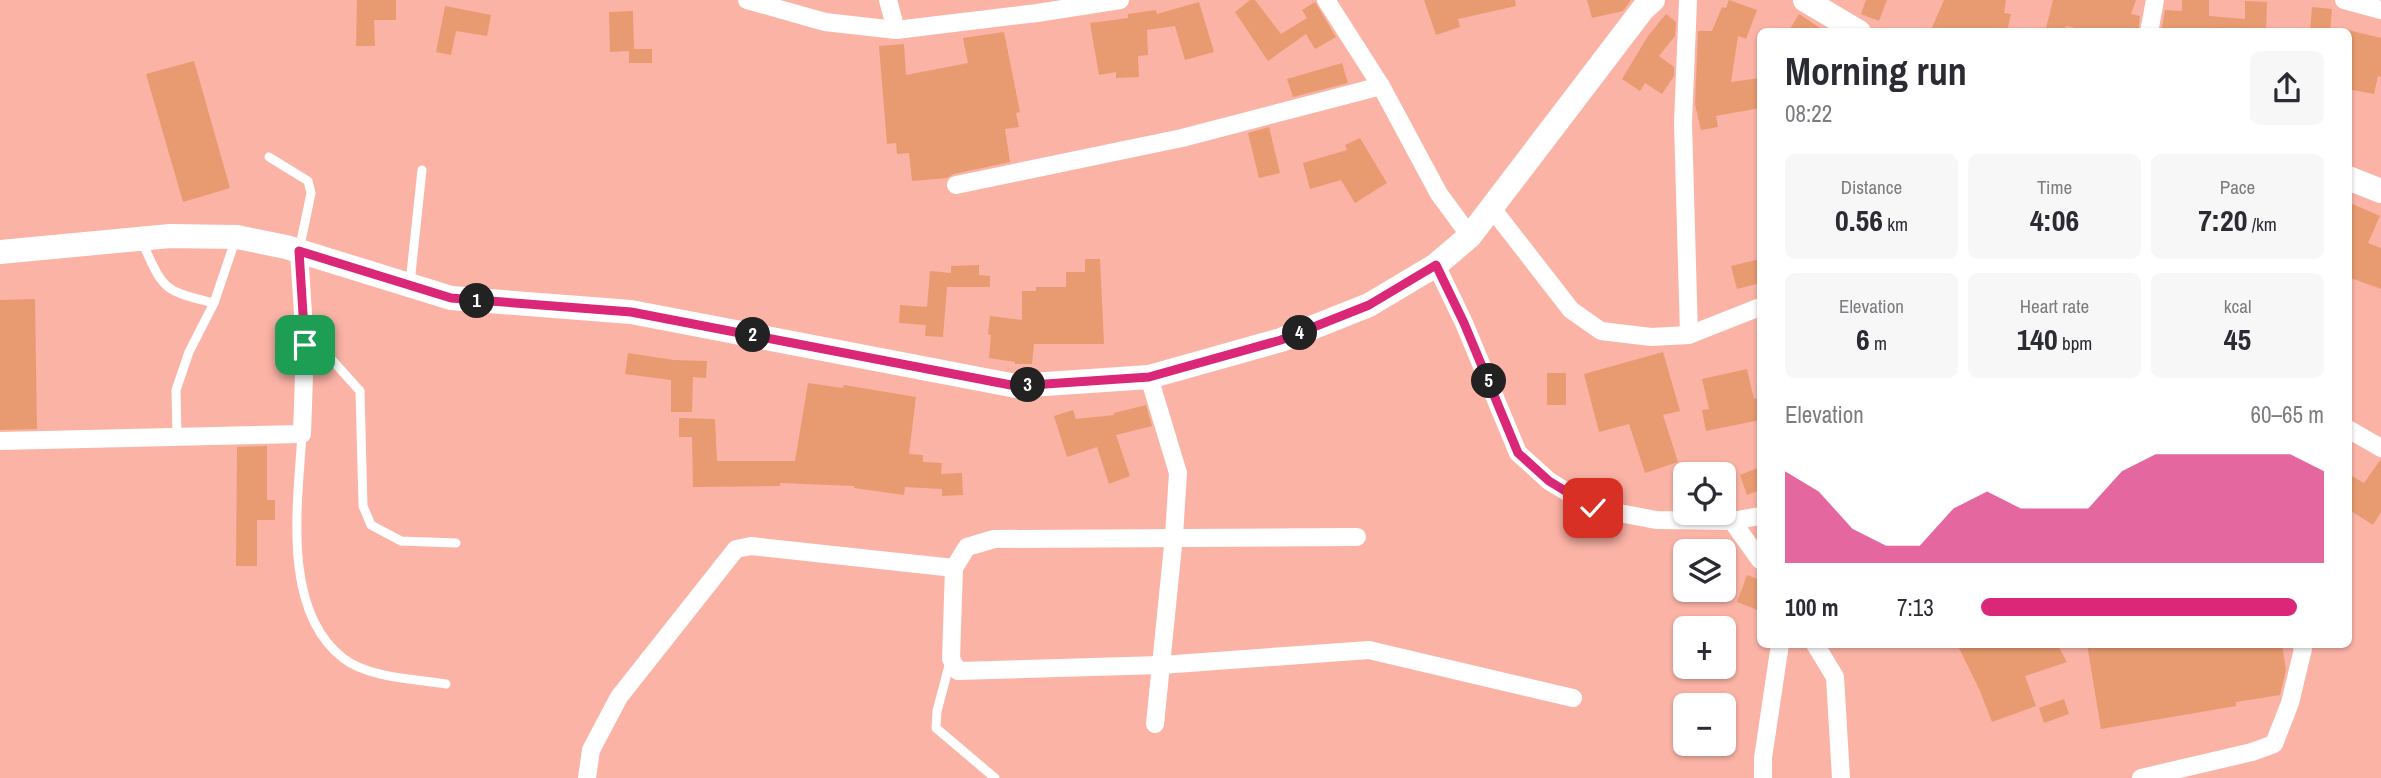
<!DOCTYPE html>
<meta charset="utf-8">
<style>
:root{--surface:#fff;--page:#f7f7f7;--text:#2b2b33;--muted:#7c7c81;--accent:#db2777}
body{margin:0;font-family:"Archivo Narrow",sans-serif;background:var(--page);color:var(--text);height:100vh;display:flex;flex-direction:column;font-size:26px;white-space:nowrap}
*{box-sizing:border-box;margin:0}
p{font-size:23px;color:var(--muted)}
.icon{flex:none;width:38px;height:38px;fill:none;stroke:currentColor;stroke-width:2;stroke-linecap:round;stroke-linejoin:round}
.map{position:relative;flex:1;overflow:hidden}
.side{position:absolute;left:1757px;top:28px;width:595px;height:620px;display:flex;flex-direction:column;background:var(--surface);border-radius:10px;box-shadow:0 2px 5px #0004}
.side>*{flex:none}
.buttons{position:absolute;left:1673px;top:462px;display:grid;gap:14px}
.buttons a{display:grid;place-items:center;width:63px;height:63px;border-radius:10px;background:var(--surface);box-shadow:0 2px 5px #0004;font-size:35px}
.pin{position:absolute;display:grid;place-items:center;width:60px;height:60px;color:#fff;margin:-30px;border-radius:14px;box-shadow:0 4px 10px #0006}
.km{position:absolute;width:35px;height:35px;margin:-18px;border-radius:50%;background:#222;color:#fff;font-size:19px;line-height:35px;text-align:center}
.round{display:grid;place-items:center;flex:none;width:74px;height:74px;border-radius:10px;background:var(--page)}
.head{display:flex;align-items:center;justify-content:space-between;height:119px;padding:0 28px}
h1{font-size:38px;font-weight:700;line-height:52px}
.figures{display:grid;grid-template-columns:repeat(3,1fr);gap:10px;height:119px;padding:7px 28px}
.figures div{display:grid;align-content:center;border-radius:10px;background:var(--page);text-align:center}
.figures b{font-size:30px;font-weight:700}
.figures small{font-size:19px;font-weight:400}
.figures p{font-size:19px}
.chart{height:196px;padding:14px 28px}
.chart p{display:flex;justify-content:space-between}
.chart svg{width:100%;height:126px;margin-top:7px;fill:var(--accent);opacity:.7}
ul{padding:0 28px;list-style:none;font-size:23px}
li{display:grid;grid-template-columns:112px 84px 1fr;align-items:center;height:52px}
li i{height:18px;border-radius:9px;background:var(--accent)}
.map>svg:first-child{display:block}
.building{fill:#e89b70}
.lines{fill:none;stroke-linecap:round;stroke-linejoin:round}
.lane{stroke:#fff;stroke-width:9}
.street{stroke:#fff;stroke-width:18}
.secondary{stroke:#fff;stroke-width:24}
.route-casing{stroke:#fff;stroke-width:14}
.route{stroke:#db2777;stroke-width:9}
</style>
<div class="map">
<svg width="2381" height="778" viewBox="0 0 2381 778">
<rect width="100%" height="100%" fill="#fbb3a6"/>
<g class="building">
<polygon points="357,0 396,0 396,20 374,20 375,46 356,46"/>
<polygon points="1250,0 1255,0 1281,34 1307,18 1302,10 1315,2 1336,37 1315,49 1306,34 1268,61 1235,12"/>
<polygon points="1424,0 1515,0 1516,6 1458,19 1460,27 1436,35"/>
<polygon points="1587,0 1631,0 1623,11 1592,18"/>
<polygon points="1729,0 1757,10 1746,39 1738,36 1731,82 1760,78 1760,108 1716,116 1718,127 1701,130 1695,104 1698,31 1712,31 1722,7 1726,8"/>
<polygon points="1866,0 1887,0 1879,21 1861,14"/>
<polygon points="1944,0 2006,0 2004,13 2011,14 2007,32 1930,32"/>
<polygon points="2053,0 2136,0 2131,14 2140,16 2138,32 2094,32 2066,26 2065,32 2045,32"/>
<polygon points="2182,0 2209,0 2209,16 2245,19 2245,1 2267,2 2266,32 2161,32 2165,10 2182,11"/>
<polygon points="1199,2 1214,52 1185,60 1175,26 1147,30 1148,55 1138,56 1139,77 1116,78 1116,72 1099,75 1090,23 1128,18 1128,14 1156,10 1157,14"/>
<polygon points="445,6 491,15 487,36 456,31 451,55 436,52"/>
<polygon points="2312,7 2332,9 2330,32 2310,32"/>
<polygon points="633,11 634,49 652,49 652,63 629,63 629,51 610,52 609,12"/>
<polygon points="1666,14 1676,22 1675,36 1659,56 1674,67 1674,76 1662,94 1645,83 1640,91 1622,79 1648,36"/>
<polygon points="1799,14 1826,32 1788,32"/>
<polygon points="2348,30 2381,38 2381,77 2378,76 2374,94 2348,89"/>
<polygon points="1004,32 1020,112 1016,113 1019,127 1005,129 1010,162 954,174 947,178 912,181 909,153 897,154 896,143 887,144 879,46 904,44 906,75 968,63 963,38"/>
<polygon points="194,61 230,188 183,202 146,74"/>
<polygon points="1342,63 1348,83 1293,97 1287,79"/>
<polygon points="1269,127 1280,173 1259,178 1248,133"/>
<polygon points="1360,138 1387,183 1355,203 1341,180 1310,189 1303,163 1347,150 1345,145"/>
<polygon points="2348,202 2380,216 2368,243 2381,248 2381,289 2348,277"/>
<polygon points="1085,259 1100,259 1104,344 1034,344 1032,364 1015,364 1015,362 989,358 991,335 988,334 990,316 1022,320 1022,291 1036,291 1036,287 1066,287 1066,272 1085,272"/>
<polygon points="1760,259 1760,283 1737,289 1731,266"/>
<polygon points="979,265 979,275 990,276 990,287 947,287 943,337 925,336 926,325 899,323 900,305 927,307 930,271 951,273 951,266"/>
<polygon points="35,299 37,429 0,430 0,300"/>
<polygon points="1663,352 1680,411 1663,415 1678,462 1645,473 1629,424 1599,432 1584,374"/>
<polygon points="628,353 674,360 707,361 706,378 693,377 692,412 671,412 671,380 625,374"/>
<polygon points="1747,369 1754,399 1760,398 1760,420 1706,431 1702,410 1709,409 1702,379"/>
<rect x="1547" y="373" width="19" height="32"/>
<polygon points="808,383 843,388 844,385 916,397 909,454 923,455 923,462 942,463 941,474 962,473 963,495 942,496 942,489 905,487 904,495 854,488 854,486 780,483 780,486 693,487 692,437 679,437 679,418 715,419 717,461 795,461"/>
<polygon points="1146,405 1152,426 1116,435 1130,476 1109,484 1097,447 1067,457 1054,416 1073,410 1076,419 1114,415 1114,413"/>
<polygon points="267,446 267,500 275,500 275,520 257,520 257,566 236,566 237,447"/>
<polygon points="2381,459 2381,512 2373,525 2348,509 2348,474 2364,483"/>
<polygon points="1760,467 1760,490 1747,495 1740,475"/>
<polygon points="1747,575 1760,580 1760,611 1737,602"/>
<polygon points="1957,644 2057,644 2067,662 2025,676 2036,706 1992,722 1980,691"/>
<polygon points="2087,644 2282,644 2286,670 2280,695 2236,702 2236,706 2101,729"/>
<polygon points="2064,699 2069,714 2044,723 2039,708"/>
</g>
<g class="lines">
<g class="lane">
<polyline points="269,157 308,181 311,193 299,251"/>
<path d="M 141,240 C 164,289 160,290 214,303"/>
<polyline points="410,283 422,170"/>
<polyline points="307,332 360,391 363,506 371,525 401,541 456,543"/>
<path d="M 302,434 C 298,502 281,610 343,658 C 368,678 416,679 446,684"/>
<polyline points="177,437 176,390 189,352 214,303 236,238"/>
<polyline points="950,662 937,711 936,728 995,778"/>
</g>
<g class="street">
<polyline points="747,0 825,22 896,30 1037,13 1120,0"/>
<polyline points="888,0 896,30"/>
<polyline points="1326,0 1381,86 1439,194 1470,236"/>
<polyline points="1688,0 1683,123 1689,335"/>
<polyline points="2344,0 2381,10"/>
<polyline points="2149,32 2155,0"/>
<polyline points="956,185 1182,138 1381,86"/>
<polyline points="1491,207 1571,310 1601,331 1651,337 1689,335 1760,307"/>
<polyline points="1436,265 1464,323 1518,453 1549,481 1593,508 1656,520 1732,521 1760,516"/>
<polyline points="1149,377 1178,473 1174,536 1155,724"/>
<polyline points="2348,429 2381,448"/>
<polyline points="0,441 302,434 305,345 299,251"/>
<polyline points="1732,521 1760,560"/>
<polyline points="954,568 951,659 958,671 1161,665 1369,650 1573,698"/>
<polyline points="1815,644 1835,677 1841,778"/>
<polyline points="587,778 591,750 619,697 736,549 751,546 954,568 967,547 994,539 1357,537"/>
<polyline points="1763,778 1763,758 1780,644"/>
<polyline points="2141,778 2252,752 2274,744 2290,703 2303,649 2301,644"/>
</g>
<g class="secondary">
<polyline points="1805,0 1859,32"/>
<polyline points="2348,178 2381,191"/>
<polyline points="0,252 170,236 237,237 286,247 451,298 631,312 1016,386 1149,377 1281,340 1369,305 1436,265 1470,236 1643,9 1653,0"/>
</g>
</g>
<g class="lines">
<defs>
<polyline id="route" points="305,345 299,251 451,298 631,312 1016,386 1149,377 1281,340 1369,305 1436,265 1464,323 1518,453 1549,481 1593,508"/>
</defs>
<use href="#route" class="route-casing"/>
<use href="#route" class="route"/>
</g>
</svg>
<div class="buttons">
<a><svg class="icon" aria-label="locate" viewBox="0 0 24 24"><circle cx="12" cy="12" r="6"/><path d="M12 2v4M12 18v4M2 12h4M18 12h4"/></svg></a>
<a><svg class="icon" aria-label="layers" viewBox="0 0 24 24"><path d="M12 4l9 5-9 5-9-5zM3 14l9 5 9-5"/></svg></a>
<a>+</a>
<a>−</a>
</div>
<div class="pin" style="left:305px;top:345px;background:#1e9e55"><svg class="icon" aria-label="arrive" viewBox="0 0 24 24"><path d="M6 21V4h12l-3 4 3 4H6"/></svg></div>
<div class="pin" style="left:1593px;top:508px;background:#d93025"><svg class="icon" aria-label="check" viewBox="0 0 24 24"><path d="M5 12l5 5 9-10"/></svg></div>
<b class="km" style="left:477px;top:301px">1</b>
<b class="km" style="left:753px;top:335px">2</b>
<b class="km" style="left:1028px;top:385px">3</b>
<b class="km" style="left:1300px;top:333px">4</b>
<b class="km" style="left:1489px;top:381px">5</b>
<section class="side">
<div class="head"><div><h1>Morning run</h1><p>08:22</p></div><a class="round"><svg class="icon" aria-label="share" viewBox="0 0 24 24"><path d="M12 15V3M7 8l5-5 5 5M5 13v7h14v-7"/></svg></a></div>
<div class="figures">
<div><p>Distance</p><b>0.56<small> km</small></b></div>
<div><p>Time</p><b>4:06</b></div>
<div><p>Pace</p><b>7:20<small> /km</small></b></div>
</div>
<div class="figures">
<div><p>Elevation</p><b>6<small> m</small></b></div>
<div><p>Heart rate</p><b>140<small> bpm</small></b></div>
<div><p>kcal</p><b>45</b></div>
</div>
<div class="chart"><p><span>Elevation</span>60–65 m</p>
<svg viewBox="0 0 160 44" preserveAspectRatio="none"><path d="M0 44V12L10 19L20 32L30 38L40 38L50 25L60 19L70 25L80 25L90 25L100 12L110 6L120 6L130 6L140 6L150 6L160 12V44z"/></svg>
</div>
<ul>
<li><b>100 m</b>7:13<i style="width:92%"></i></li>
</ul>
</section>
</div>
